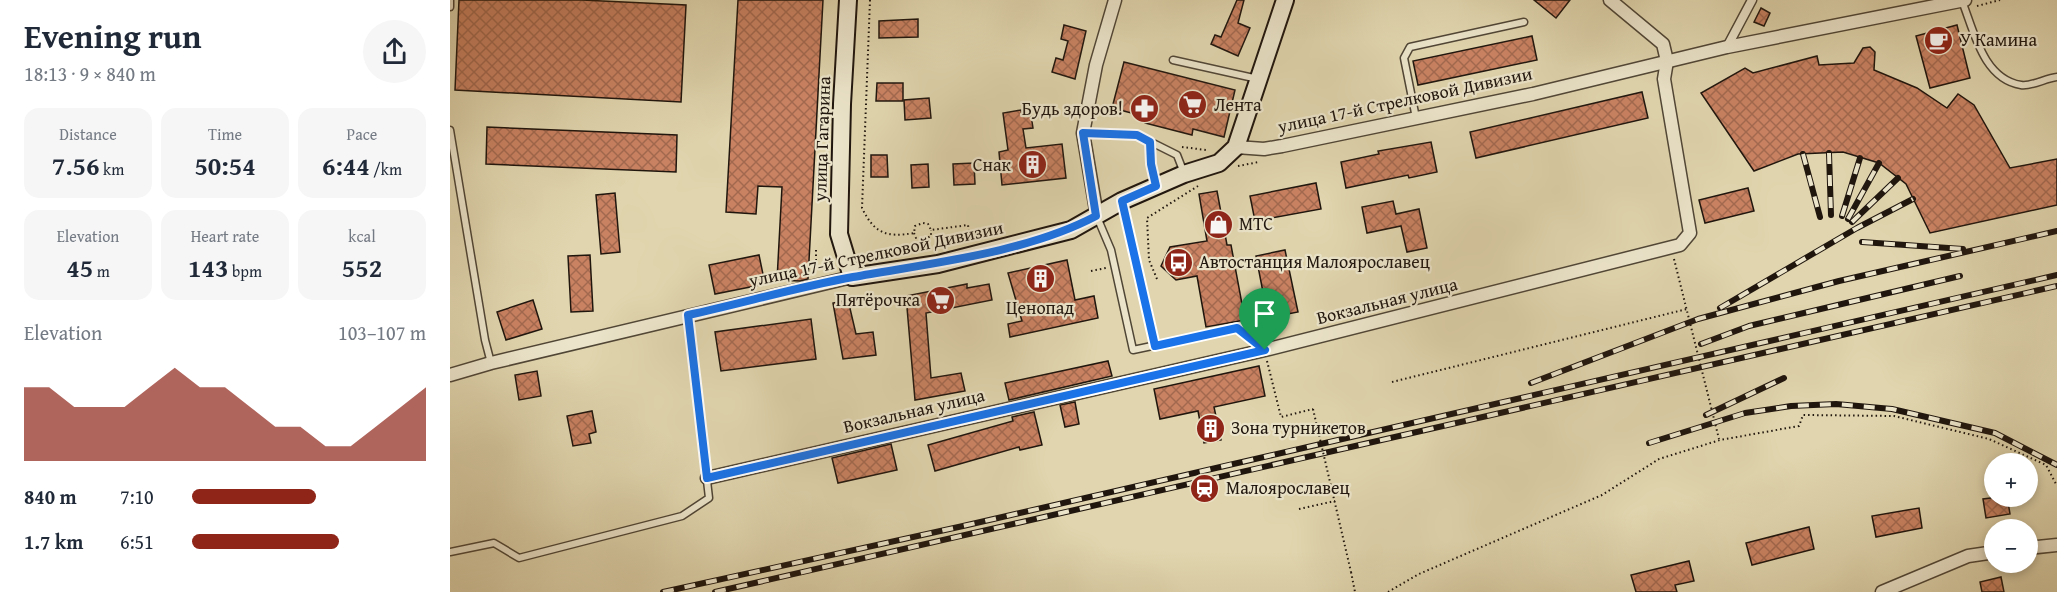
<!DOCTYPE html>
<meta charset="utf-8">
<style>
:root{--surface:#fff;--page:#f6f6f7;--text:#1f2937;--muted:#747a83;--accent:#8f2418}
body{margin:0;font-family:"Gentium Book Plus",serif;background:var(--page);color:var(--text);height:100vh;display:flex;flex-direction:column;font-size:22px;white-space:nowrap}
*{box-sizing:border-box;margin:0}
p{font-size:20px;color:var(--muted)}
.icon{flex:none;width:33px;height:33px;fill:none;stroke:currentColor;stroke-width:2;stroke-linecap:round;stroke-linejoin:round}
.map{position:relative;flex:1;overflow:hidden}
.panel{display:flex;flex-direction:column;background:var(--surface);width:450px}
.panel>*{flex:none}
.buttons{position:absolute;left:1534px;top:453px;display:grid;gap:12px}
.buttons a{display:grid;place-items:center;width:54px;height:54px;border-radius:50%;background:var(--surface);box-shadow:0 3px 9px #0003;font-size:30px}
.pin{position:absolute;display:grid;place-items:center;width:51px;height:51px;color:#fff;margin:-62px -26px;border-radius:50% 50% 50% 0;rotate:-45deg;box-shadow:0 0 6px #0007}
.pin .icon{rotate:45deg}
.round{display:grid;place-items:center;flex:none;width:63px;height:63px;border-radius:32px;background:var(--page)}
.summary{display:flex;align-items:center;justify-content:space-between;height:102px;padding:0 24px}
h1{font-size:33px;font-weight:700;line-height:45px}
.metrics{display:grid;grid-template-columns:repeat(3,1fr);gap:9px;height:102px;padding:6px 24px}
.metrics div{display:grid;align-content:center;border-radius:15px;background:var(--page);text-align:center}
.metrics b{font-size:26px;font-weight:700}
.metrics small{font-size:16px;font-weight:400}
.metrics p{font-size:16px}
.chart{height:168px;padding:12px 24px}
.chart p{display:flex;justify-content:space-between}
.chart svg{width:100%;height:108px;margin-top:6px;fill:var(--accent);opacity:.7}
ul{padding:0 24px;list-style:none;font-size:20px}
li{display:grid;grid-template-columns:96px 72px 1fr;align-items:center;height:45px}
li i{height:15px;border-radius:8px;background:var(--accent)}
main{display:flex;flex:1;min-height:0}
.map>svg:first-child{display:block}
.building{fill:url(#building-cross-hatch);stroke:#20160e;stroke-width:1.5}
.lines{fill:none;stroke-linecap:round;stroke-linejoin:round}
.service-casing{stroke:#504636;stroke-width:9}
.pedestrian-casing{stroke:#504636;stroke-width:11}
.minor-casing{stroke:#504636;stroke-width:15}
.secondary-casing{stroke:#20160e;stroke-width:20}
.path{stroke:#20160e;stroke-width:2;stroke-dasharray:1.5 3;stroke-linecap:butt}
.service{stroke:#ebe4ca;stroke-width:6}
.pedestrian{stroke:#ebe4ca;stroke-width:8}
.minor{stroke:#ebe4ca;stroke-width:12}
.secondary{stroke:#ebe4ca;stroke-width:16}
.rail-casing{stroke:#20160e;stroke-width:6}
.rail{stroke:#ebe4ca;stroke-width:4;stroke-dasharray:11;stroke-linecap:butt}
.path-bridge{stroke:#20160e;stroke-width:2;stroke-dasharray:1.5 3;stroke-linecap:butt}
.route-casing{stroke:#fff;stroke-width:12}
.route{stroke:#1a73e8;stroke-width:8}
.labels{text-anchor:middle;stroke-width:4.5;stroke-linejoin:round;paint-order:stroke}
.poi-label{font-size:18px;fill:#20160e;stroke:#ebe4ca;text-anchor:start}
.street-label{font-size:18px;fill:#20160e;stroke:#ebe4ca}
</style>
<main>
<section class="panel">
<div class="summary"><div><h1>Evening run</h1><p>18:13 · 9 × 840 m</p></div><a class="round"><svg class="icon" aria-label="share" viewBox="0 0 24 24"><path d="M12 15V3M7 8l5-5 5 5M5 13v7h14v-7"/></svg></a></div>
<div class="metrics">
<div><p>Distance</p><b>7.56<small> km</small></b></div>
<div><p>Time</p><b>50:54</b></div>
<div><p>Pace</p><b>6:44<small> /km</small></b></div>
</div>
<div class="metrics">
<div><p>Elevation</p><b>45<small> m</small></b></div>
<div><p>Heart rate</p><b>143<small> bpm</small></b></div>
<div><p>kcal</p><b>552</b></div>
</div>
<div class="chart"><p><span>Elevation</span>103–107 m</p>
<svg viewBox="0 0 160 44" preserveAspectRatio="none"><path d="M0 44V14L10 14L20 22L30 22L40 22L50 14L60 6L70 14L80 14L90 22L100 30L110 30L120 38L130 38L140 30L150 22L160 14V44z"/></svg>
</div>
<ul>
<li><b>840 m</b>7:10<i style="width:53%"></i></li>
<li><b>1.7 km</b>6:51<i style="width:63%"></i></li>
</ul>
</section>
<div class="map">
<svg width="1607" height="592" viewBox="0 0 1607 592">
<defs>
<pattern id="building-cross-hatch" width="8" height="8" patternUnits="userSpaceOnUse" patternTransform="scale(1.5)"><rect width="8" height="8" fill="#c98262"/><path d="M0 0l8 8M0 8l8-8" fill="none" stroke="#a3694f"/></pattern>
</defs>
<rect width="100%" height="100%" fill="#e0d5ae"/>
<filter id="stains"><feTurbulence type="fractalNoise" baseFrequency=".00333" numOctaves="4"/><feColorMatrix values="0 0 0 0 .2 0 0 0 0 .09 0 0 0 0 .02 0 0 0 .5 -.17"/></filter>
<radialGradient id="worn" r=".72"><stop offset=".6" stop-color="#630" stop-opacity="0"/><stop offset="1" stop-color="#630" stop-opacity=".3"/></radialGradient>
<g class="building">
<polygon points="9,0 132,0 236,5 231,102 5,90"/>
<polygon points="288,0 373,0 358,279 350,281 327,280 332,187 308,186 306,214 276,212"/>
<polygon points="787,0 794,0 788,23 800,28 788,56 761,44 765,35 771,37"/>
<polygon points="1084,0 1120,0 1106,18"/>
<polygon points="1311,8 1320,13 1314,26 1304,22"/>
<polygon points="468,19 468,37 429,38 429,21"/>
<polygon points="614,25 636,31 625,79 602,72 606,58 613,60 618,41 611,39"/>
<polygon points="1507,25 1520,78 1480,88 1466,36"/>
<polygon points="1082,36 1087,60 968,85 963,61"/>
<polygon points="1420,47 1425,52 1424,70 1467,88 1497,108 1508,94 1524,105 1560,168 1607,159 1607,205 1480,233 1456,184 1429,163 1393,152 1348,154 1304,171 1251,93 1295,68 1303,73 1367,56 1369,65 1404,63 1413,48"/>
<polygon points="674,62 785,90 774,137 743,129 742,135 695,123 697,117 662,108"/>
<polygon points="427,83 453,83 453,101 426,101"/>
<polygon points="1192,92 1198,118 1026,158 1020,132"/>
<polygon points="479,98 481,118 455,120 454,100"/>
<polygon points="571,110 572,116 581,115 583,128 573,129 576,148 612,144 616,178 552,185 549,152 558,150 553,113"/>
<polygon points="37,127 227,135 226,172 36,164"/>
<polygon points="981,142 987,172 959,178 958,175 896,188 891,162 929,154 928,151"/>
<polygon points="421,155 437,155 438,177 421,177"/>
<polygon points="524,163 525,184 504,185 503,164"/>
<polygon points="478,164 479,187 462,188 461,165"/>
<polygon points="866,183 871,209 805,221 800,196"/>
<polygon points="1298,188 1304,211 1255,223 1249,200"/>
<polygon points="767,191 777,245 781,245 795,320 756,327 747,276 726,280 711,266 720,247 757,241 749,194"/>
<polygon points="165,193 170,252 151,254 146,195"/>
<polygon points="943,201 946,214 969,209 977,248 957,252 951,226 917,233 912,207"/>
<polygon points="835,250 848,312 818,318 806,256"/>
<polygon points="140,255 143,311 121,312 118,256"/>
<polygon points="309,255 315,284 265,294 259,265"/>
<polygon points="617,260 625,300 644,296 648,318 560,337 558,324 572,321 558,273"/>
<polygon points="517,284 517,288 539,284 542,300 476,313 481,378 511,373 515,391 465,400 456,296"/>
<polygon points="83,300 92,329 56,340 47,312"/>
<polygon points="398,300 406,334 423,332 426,355 393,359 383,303"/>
<polygon points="361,319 366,359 271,371 265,332"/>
<polygon points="658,361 662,376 559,400 555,383"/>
<polygon points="809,366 815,396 764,407 771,440 754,443 748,411 710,419 704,389"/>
<polygon points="87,371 91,396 69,400 65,375"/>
<polygon points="625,402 629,424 615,427 610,405"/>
<polygon points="142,411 146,432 139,434 141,443 123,446 117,416"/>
<polygon points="584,412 592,445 570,450 569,447 485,471 478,445 563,421 562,417"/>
<polygon points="441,444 447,470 388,483 382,458"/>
<polygon points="1557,496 1560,514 1536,518 1533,499"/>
<polygon points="1469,508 1472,528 1426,537 1422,516"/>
<polygon points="1359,527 1364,549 1302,565 1296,543"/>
<polygon points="1239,561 1244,581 1225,585 1227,592 1186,592 1181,575"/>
<polygon points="1551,577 1554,592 1532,592 1530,582"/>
</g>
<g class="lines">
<defs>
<g id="service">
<path d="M 1512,1 C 1524,31 1533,79 1571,85 C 1581,87 1596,78 1607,77"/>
<polyline points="0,7 0,0"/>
<polyline points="723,60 808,79"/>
<polyline points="966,118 954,58 960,47 1074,22"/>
<polyline points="0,130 35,340 41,363"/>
<polyline points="633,133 687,135 727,155 734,173"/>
<polyline points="672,203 705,346"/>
<polyline points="647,217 661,250 683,350 787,328 815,350"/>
<polyline points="0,552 44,543 69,558 232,516 259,498 238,316"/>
</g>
<polyline id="pedestrian" points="1277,47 1302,0"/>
<g id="minor">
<polyline points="786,147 814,149 832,146 1083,94 1277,47 1515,0"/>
<polyline points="647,216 633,133 646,65 665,0"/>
<polyline points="0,375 41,363 402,277"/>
<polyline points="257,478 815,350 1230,245 1240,233 1214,79 1217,61 1213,44 1160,0"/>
<polyline points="1578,548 1607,545"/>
<polyline points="1432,592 1518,556 1545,552"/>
</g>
<polyline id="secondary" points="398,0 392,104 389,234 402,277 488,264 621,230 672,201 734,174 769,163 786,147 835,0"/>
</defs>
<use href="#service" class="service-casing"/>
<use href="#pedestrian" class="pedestrian-casing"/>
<use href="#minor" class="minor-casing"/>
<use href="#secondary" class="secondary-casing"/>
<g class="path">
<path d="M 420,0 L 412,208 C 424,233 436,238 464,233 L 465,226 L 473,223 L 478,224 L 481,230 L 518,225 L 520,241"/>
<polyline points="1527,6 1550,0"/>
<polyline points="732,147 756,150"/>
<polyline points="700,151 703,172"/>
<polyline points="788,166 809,162"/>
<polyline points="464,233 466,238 475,239 481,236 481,230"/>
<polyline points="1224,259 1269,439"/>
<polyline points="366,265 366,250"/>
<polyline points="641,271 656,268"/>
<polyline points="707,279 699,260 697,218 748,186"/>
<polyline points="817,361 831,417 863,409"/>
<polyline points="942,382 1237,309"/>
<polyline points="849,509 885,501"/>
<polyline points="901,572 905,592"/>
<polyline points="938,592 969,574 1152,495 1209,459 1270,440 1349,426 1353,415 1444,416 1539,439 1596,465 1607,486"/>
</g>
<use href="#service" class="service"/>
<use href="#pedestrian" class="pedestrian"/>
<use href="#minor" class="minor"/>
<use href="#secondary" class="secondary"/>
<defs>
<g id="rail">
<polyline points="1379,153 1381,215"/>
<polyline points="1353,154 1370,217"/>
<polyline points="1392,216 1410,158"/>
<polyline points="1398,219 1429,163"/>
<polyline points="1402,222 1448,178"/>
<polyline points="1412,242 1513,249"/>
<polyline points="1270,308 1407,228 1463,199"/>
<polyline points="1251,344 1299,326 1510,276"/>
<polyline points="1081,383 1248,319 1389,281 1607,231"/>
<polyline points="1256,415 1334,378"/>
<polyline points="1199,443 1295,413 1341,406 1386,404 1442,409 1545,433 1607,465"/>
<polyline points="213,592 513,526 1607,275"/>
<polyline points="265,592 1607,286"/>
</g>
</defs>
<use href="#rail" class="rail-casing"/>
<use href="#rail" class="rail"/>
<polyline class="path-bridge" points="863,409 901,572"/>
</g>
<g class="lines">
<defs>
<path id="route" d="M 633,133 L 687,135 L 700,142 L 701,164 L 706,186 L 672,201 L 705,346 L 787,328 L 815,350 L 257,478 L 238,315 C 293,303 348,287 403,277 C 481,263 576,253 646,216 Z"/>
</defs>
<use href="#route" class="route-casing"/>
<use href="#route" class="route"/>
</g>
<defs>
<symbol id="cafe-disc" viewBox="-11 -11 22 22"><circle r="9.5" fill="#8f2418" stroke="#ebe4ca"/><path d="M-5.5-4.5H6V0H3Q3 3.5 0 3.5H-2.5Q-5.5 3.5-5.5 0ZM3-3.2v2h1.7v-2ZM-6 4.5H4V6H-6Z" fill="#fff"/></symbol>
<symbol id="supermarket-disc" viewBox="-11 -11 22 22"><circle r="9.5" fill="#8f2418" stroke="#ebe4ca"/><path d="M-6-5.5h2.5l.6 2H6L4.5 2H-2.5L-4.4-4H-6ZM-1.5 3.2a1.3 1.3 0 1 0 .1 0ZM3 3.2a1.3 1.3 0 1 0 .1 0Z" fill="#fff"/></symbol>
<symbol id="pharmacy-disc" viewBox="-11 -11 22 22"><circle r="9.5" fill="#8f2418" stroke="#ebe4ca"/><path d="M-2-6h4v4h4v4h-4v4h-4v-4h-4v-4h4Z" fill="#fff"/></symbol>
<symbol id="building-disc" viewBox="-11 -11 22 22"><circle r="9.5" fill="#8f2418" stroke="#ebe4ca"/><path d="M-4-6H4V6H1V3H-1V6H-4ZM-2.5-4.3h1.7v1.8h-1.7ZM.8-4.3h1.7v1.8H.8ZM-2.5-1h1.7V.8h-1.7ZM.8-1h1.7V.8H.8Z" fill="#fff"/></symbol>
<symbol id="shop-disc" viewBox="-11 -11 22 22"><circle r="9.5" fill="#8f2418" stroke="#ebe4ca"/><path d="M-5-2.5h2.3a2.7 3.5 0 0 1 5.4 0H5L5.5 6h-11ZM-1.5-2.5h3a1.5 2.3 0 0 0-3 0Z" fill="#fff"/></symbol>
<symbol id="bus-disc" viewBox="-11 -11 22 22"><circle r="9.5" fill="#8f2418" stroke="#ebe4ca"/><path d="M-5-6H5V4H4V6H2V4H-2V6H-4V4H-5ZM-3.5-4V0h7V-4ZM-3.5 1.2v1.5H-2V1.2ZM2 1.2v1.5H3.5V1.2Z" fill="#fff"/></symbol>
<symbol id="station-disc" viewBox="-11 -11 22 22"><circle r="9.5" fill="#8f2418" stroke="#ebe4ca"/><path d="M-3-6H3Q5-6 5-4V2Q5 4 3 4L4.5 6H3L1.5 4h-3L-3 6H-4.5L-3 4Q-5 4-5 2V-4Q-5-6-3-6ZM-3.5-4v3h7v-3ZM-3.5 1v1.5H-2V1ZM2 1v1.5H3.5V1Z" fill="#fff"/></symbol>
</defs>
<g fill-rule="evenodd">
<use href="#cafe-disc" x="1472" y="24" width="33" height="33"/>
<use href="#supermarket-disc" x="726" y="88" width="33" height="33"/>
<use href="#pharmacy-disc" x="678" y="92" width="33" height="33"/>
<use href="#building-disc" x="566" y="148" width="33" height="33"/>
<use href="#shop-disc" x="752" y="208" width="33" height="33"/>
<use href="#bus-disc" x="712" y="246" width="33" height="33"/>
<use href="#building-disc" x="574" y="262" width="33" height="33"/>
<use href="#supermarket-disc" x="474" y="284" width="33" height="33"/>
<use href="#building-disc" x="744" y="412" width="33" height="33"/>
<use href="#station-disc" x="738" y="472" width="33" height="33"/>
</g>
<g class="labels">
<g class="poi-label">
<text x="1510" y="46">У Камина</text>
<text x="764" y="111">Лента</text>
<text x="673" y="115" text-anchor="end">Будь здоров!</text>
<text x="561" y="171" text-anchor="end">Снак</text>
<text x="789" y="230">МТС</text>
<text x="749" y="268">Автостанция Малоярославец</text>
<text x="470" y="306" text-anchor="end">Пятёрочка</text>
<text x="590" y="314" text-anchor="middle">Ценопад</text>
<text x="781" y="434">Зона турникетов</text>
<text x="776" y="494">Малоярославец</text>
</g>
<g class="street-label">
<text transform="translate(955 100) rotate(-12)" y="6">улица 17-й Стрелковой Дивизии</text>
<text transform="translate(372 139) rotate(-88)" y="6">улица Гагарина</text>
<text transform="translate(426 254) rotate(-12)" y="6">улица 17-й Стрелковой Дивизии</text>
<text transform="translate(937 301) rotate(-14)" y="6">Вокзальная улица</text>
<text transform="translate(464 411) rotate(-13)" y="6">Вокзальная улица</text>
</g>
</g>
<rect width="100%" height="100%" filter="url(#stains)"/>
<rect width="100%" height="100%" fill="url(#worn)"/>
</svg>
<div class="buttons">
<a>+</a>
<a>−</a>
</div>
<div class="pin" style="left:815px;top:350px;background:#1e9e55"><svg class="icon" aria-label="arrive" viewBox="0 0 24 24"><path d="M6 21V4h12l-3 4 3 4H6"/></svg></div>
</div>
</main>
